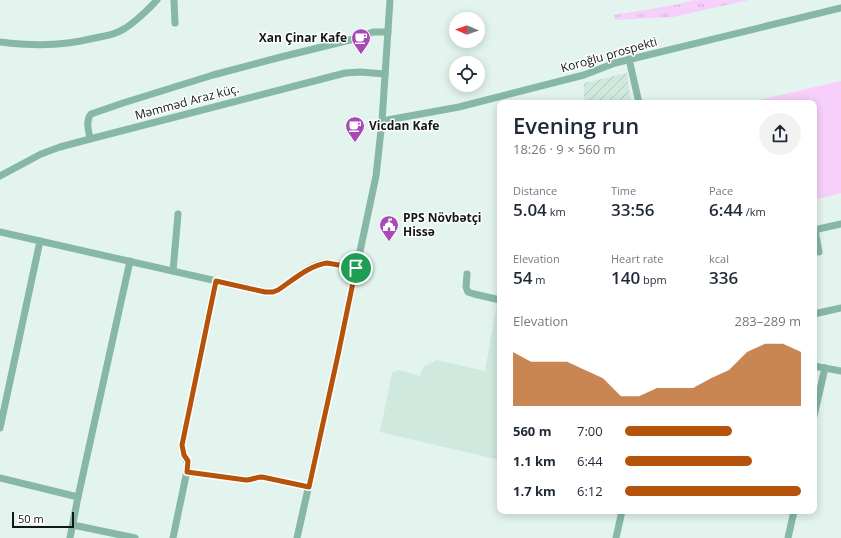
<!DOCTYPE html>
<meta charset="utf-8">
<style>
:root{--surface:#fff;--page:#f2f2f3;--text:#1f2937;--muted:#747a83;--accent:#b45309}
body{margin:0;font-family:"Open Sans",sans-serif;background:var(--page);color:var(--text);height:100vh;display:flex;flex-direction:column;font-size:15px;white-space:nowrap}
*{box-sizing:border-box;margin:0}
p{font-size:13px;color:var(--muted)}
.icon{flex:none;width:22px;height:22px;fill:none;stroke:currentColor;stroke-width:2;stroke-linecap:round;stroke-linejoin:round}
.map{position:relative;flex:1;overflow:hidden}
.details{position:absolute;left:497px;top:100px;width:320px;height:414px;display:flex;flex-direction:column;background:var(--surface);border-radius:8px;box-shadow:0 2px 10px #0003}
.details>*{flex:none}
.needle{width:26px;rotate:272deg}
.fabs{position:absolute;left:449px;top:12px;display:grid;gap:8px}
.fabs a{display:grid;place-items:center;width:36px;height:36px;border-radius:50%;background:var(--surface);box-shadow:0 2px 10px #0003;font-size:20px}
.scale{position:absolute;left:12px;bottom:10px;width:62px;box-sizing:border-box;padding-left:4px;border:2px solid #121816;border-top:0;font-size:11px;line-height:14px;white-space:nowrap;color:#121816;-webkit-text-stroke:3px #fff;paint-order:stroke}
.pin{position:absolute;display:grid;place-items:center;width:34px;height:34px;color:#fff;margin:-17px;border:2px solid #fff;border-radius:50%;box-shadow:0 1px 4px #0007}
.round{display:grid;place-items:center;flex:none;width:42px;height:42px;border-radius:21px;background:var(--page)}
.overview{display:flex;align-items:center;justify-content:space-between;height:68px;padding:0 16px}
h1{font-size:22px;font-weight:600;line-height:30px}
.figures{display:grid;grid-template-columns:repeat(3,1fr);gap:6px;height:68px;padding:4px 16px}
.figures div{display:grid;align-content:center}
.figures b{font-size:17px;font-weight:600}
.figures small{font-size:11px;font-weight:400}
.figures p{font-size:11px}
.chart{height:112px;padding:8px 16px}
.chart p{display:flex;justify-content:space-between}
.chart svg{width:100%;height:72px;margin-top:4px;fill:var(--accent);opacity:.7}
ul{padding:0 16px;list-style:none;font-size:13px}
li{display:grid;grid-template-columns:64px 48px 1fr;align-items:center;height:30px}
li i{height:10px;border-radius:5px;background:var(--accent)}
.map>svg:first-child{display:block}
.built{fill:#cfe9de}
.industrial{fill:url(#industrial-furrows)}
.grass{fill:url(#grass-tufts)}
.garden{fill:#f6d0fa}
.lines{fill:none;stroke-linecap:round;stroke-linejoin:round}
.minor{stroke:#86b8a5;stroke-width:7}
.route-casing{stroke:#fff;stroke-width:8}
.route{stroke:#b45309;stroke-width:5}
.labels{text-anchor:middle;stroke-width:3;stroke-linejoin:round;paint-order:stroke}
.poi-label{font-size:12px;font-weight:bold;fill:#121816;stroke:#fff;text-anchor:start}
.street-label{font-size:12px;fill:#121816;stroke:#fff}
</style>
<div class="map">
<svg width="841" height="538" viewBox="0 0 841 538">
<defs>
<pattern id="industrial-furrows" width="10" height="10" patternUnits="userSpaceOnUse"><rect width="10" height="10" fill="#cfe9de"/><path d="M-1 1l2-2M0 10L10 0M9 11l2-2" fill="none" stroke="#b1c7be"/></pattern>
<pattern id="grass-tufts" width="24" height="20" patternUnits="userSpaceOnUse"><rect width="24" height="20" fill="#f6d0fa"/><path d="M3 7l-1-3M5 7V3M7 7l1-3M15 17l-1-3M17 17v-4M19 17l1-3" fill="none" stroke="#d2b2d6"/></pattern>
</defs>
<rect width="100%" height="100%" fill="#e2f4ed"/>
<polygon class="built" points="497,304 500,305 500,460 380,432 392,373 399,370 420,376 423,367 437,360 485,371"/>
<polygon class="industrial" points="627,73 631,103 584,103 584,83"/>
<polygon class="grass" points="694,0 749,0 673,17 615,20 614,15 680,4"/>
<polygon class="garden" points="841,81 841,193 814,200 814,103 746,103"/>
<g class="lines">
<g class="minor">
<polyline points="174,0 175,23"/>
<path d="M 0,42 C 23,45 45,46 68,43 C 77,42 86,40 95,38 C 104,36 114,35 122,30 C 132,25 149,9 157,0"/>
<polyline points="629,59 639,103"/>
<polyline points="382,121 459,107 584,75 615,63 841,8"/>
<path d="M 90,139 C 89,131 85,121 91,114 L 123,103 L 213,75 L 277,58 L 354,39 L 373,32 L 388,32"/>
<polyline points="0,176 41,154 60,147 90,139 345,73 360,72 385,74"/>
<polyline points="814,230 841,224"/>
<polyline points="815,230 819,252"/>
<path d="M 0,232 L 265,292 L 273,292 L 278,290 C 290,282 312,263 325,263 C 335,263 346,266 356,268"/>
<polyline points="173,271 178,214"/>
<polyline points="467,274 466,287 468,292 474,294 500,300"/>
<polyline points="814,314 841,308"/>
<polyline points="814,366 841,371"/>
<polyline points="814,416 825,368"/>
<polyline points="0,428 40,241"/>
<path d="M 187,472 L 246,480 C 252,480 256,477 262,477 L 309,487"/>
<polyline points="0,478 78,497"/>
<polyline points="73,525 135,538"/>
<polyline points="70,538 78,497 130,261"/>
<path d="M 173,538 L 188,466 C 187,459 182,453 182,445 L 216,281"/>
<polyline points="297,538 338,355 376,176 382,121 390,0"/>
<polyline points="616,538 622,511"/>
<polyline points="788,538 794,511"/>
</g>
</g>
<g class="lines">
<defs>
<path id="route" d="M 327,263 L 356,268 L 338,355 L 309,487 L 262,477 C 256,477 252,480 246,480 L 187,472 L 188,461 L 184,455 L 182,445 L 216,281 L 265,292 L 273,292 L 278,290 C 293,280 310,265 327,263 Z"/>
</defs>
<use href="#route" class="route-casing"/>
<use href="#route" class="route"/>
</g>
<defs>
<symbol id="cafe-pin" viewBox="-11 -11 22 30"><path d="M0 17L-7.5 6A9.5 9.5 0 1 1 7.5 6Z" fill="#a84ab3" stroke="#fff"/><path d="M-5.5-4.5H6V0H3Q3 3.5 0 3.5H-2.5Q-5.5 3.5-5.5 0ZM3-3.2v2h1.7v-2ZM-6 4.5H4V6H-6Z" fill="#fff"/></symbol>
<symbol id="civic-pin" viewBox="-11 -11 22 30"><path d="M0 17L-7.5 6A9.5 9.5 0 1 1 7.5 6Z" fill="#a84ab3" stroke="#fff"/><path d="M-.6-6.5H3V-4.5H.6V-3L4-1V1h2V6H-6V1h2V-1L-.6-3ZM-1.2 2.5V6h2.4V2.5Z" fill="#fff"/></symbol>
</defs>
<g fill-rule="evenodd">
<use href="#cafe-pin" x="350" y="27" width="22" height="30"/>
<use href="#cafe-pin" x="344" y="115" width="22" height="30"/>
<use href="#civic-pin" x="378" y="214" width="22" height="30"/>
</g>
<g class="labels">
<g class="poi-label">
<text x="347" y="42" text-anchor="end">Xan Çinar Kafe</text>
<text x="369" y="130">Vicdan Kafe</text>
<text x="403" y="222">PPS Növbətçi<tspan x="403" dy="14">Hissə</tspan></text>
</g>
<g class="street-label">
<text transform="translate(609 55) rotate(-16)" y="4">Koroğlu prospekti</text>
<text transform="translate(187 102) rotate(-15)" y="4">Məmməd Araz küç.</text>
</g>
</g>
</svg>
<div class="fabs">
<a><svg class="needle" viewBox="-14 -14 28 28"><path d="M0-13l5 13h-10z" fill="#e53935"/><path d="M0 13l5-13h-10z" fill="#747a83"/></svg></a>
<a><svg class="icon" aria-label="locate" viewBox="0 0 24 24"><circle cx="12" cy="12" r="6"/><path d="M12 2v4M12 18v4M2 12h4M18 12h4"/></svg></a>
</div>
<div class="scale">50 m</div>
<div class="pin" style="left:356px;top:268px;background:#1e9e55"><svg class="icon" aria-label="arrive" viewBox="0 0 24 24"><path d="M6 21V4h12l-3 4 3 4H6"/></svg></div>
<section class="details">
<div class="overview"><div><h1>Evening run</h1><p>18:26 · 9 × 560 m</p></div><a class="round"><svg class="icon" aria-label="share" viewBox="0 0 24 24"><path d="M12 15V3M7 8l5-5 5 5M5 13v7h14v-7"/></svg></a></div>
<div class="figures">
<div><p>Distance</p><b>5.04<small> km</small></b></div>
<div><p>Time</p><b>33:56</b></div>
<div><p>Pace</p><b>6:44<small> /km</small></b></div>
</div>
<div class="figures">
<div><p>Elevation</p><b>54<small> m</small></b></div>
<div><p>Heart rate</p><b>140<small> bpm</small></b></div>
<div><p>kcal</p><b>336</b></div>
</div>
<div class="chart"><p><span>Elevation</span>283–289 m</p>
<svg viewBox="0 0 160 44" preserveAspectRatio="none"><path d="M0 44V11L10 17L20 17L30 17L40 22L50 27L60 38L70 38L80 33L90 33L100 33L110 27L120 22L130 11L140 6L150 6L160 11V44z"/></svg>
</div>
<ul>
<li><b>560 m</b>7:00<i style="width:61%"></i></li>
<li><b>1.1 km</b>6:44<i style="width:72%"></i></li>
<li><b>1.7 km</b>6:12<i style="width:100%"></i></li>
</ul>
</section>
</div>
